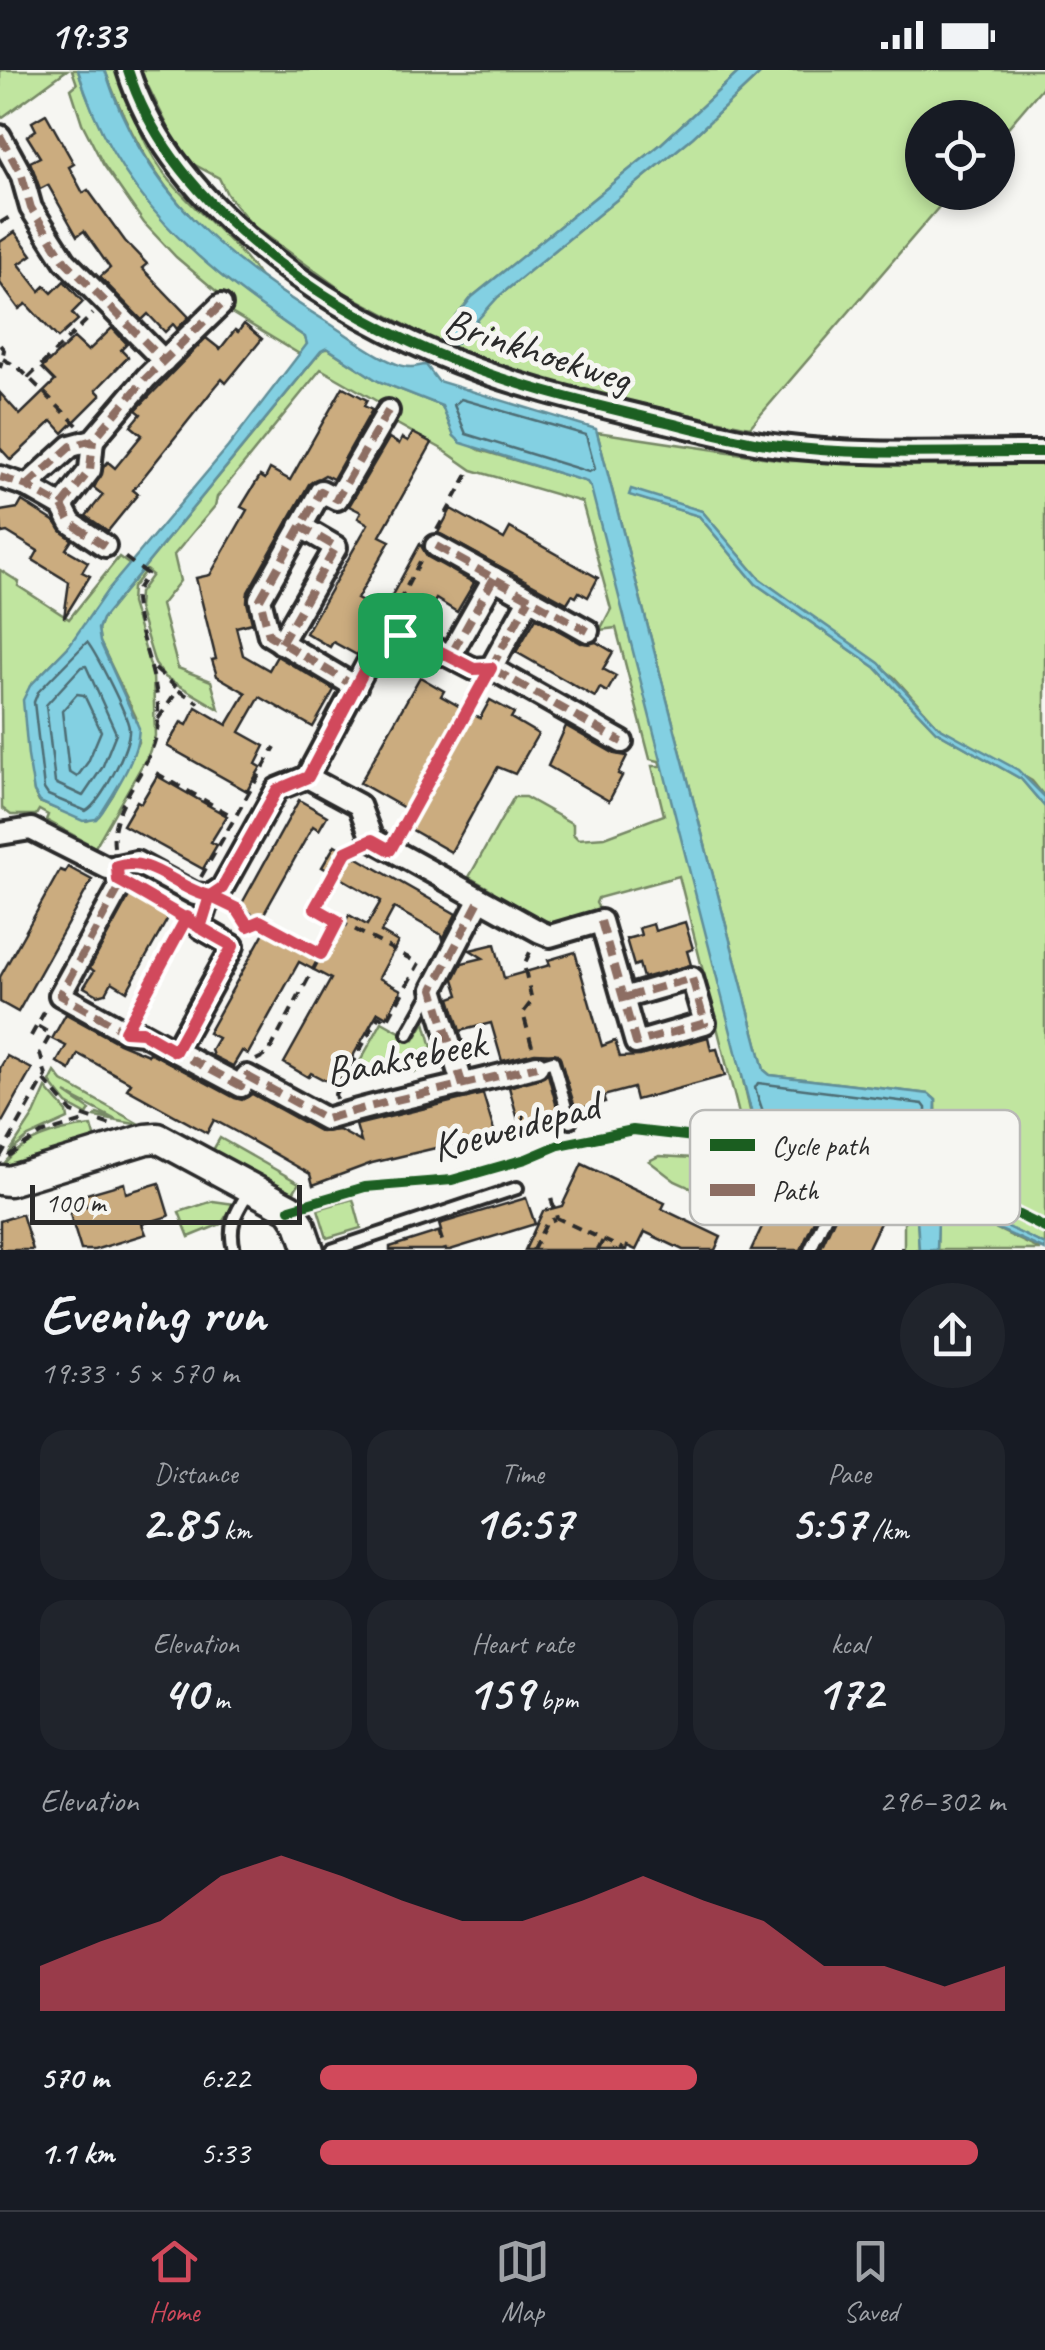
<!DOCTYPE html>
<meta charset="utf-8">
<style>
:root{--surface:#171b24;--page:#20242c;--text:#f1f3f6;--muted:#9ea1a6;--line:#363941;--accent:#d1495b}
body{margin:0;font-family:Caveat,sans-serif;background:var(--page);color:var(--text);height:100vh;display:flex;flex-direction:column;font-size:38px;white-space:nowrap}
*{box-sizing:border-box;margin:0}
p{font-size:32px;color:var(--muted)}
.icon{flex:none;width:55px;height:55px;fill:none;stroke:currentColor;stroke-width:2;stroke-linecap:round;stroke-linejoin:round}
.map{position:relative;height:1180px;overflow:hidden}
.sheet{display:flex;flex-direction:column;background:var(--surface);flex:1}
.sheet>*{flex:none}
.controls{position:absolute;left:905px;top:30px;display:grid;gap:20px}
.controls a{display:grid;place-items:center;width:110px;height:110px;border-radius:50%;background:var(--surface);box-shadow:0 5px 15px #0003;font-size:50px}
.scale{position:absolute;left:30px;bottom:25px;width:272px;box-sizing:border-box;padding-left:10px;border:5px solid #2b2b2b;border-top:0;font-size:28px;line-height:35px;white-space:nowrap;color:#2b2b2b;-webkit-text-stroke:8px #f6f6f2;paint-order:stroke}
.pin{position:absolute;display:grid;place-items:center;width:85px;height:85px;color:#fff;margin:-42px;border-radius:20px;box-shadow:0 5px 15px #0006}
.round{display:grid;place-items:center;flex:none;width:105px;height:105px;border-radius:52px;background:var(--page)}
.headline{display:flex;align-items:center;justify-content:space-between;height:170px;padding:0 40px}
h1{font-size:55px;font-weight:700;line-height:75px}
.figures{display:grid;grid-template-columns:repeat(3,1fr);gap:15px;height:170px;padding:10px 40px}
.figures div{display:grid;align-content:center;border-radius:25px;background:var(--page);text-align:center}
.figures b{font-size:50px;font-weight:700}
.figures small{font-size:28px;font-weight:400}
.figures p{font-size:28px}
.chart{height:280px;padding:20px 40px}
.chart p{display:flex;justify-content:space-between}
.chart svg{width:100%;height:180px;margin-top:10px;fill:var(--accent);opacity:.7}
ul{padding:0 40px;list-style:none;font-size:32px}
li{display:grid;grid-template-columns:160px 120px 1fr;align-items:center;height:75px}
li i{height:25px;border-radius:12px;background:var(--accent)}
.status{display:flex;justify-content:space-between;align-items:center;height:70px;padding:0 50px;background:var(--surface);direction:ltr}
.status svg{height:28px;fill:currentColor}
.tabs{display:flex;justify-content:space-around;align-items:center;height:140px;border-top:2px solid var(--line);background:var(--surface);font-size:28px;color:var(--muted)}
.tabs a{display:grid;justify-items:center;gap:5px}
.tabs .selected{color:var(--accent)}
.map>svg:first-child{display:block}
.green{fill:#c0e59f;stroke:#768865;stroke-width:2.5}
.water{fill:#83d0e2;stroke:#608e99;stroke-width:2.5}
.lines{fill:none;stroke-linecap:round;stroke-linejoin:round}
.shore{stroke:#4e6d74;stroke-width:2.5}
.building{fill:#cbac7f;stroke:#2b2b2b;stroke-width:2.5}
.lane-casing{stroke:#2b2b2b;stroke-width:18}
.street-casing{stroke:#2b2b2b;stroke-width:28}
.secondary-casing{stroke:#2b2b2b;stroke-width:35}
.path{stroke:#2b2b2b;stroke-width:4;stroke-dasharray:10 8;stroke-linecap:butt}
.lane{stroke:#f6f6f2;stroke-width:10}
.street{stroke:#f6f6f2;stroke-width:20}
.secondary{stroke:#f6f6f2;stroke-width:28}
.quiet{stroke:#8d6e63;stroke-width:8;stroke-dasharray:15 8;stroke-linecap:butt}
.cycleway-casing{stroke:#f6f6f2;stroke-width:16}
.cycleway{stroke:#1b5e20;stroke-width:10}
.route-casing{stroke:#fff;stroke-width:20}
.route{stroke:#d1495b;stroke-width:12}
.labels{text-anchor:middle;stroke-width:10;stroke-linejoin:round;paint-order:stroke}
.street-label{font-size:42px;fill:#2b2b2b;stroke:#f6f6f2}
.key{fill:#f6f6f2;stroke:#b9b9b6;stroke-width:2.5}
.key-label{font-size:28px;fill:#2b2b2b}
</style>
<div class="status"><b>19:33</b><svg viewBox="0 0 49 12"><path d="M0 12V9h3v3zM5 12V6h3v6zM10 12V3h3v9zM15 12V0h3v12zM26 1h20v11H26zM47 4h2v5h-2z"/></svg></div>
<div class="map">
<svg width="1045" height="1180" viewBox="0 0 1045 1180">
<rect width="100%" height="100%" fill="#f6f6f2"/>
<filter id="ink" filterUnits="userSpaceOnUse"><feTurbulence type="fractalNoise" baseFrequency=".01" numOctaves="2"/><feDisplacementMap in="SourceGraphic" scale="20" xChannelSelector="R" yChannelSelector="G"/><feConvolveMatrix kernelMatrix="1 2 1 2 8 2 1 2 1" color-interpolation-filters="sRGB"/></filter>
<g filter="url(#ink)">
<g class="green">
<polygon points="0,0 67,0 0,49"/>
<path d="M 72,0 L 78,0 C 117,128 199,194 305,267 L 307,274 L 301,285 L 228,241 L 222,226 L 176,187 L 144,153 L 103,94 L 82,53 L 71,19 L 77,14 Z"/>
<path d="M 105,0 L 123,0 C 130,27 136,56 150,81 C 176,131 231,162 261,209 C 184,153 137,89 105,0 Z"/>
<polygon points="140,0 741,0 661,74 472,227 442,265 441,272 445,276 344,222 252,155 227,124 219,108 184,89"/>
<path d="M 764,0 L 1045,0 L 1045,14 L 998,69 L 998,48 L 922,48 L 922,122 L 951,123 L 750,357 C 648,336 546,315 449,277 L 498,227 L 693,67 Z"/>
<polygon points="323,279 328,279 378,311 442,336 454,366 480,380 588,412 593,422 728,945 752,1049 759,1055 931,1077 937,1069 936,1030 929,1024 770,1005 764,1000 597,362 789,391 1045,391 1045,727 1032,711 939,657 894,607 760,509 702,441 631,420 630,425 699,446 756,514 875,597 936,661 1021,709 1045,737 1045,1153 967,1114 933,1104 748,1080 679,806 598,828 596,833 601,842 548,857 489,826 492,820 469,807 514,727 525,727 573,754 573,764 578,769 605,767 664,745 652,696 661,696 659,691 650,689 616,558 600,560 611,539 582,432 472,400 442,379 390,350 394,341 321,299 217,427 215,436 174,485 180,511 161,535 178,598 211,611 219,639 165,607 155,594 138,538 139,523 152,505 146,500 132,518 131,533 153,605 155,666 149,683 95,777 46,750 48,745 39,740 36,745 11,745 2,738 0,500 19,512 18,516 69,549 119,487 130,495 68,577 30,616 26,660 34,722 39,732 87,751 99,746 113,725 138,672 136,647 100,572 98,559 102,549"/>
<polygon points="382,952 414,970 425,952 437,996 414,1002 410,996 358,1009 352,1006"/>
<polygon points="55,1002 62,1011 141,1055 95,1047 97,1044 116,1050 65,1023 90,1040 87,1045 67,1034 50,1012"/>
<polygon points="46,1018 67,1042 68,1049 28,1067 9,1083 34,1045"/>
<path d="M 92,1056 L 96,1070 L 0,1100 C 17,1070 60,1059 92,1056 Z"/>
<polygon points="220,1068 299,1113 292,1125 213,1080"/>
<polygon points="659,1086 694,1088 726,1100 739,1099 742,1095 749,1098 737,1125 719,1131 675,1111 649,1091"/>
<path d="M 904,1116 C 959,1121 996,1141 1045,1165 L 1045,1175 L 969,1140 L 957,1144 L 972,1147 L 1041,1180 L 937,1180 L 938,1149 L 935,1143 L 926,1140 L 917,1147 L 919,1180 L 904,1180 Z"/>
<polygon points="353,1129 361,1158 327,1168 318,1139"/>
<polygon points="213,1131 234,1134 221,1154 189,1167 179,1142"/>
</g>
<g class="water">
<path d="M 78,0 L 105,0 C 144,123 226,190 332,255 C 349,266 393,299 412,297 C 417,297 421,295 426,295 L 438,311 L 596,359 L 764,1000 L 770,1005 L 929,1024 L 936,1030 L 934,1075 L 931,1077 L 754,1052 L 591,418 L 587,412 L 461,373 L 454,366 L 442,336 L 378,311 L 327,278 L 321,281 L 102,549 L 98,559 L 100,572 L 139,658 C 138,687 117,718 102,742 L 96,749 L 83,751 L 40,732 L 34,722 L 28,686 L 23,630 L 30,616 L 68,577 L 107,521 L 228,377 L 307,274 L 305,267 C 199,195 116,128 78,0 Z"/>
<polygon points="741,0 764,0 693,67 498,227 457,273 449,277 440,272 442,265 472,227 661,74"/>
<polygon points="631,419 702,441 760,509 879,593 939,657 1018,700 1045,727 1045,737 1021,709 936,661 875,597 756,514 699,446 629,425"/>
<polygon points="926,1140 935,1143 938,1149 937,1180 919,1180 917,1147"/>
<polygon points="959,1141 975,1141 1045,1175 1045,1180 972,1147 960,1147 957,1144"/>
</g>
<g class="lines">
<g class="shore">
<polygon points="461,329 586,365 595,399 589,402 466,364 454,335"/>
<path d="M 87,572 C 96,583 127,644 129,658 C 131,676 101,733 86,741 L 48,725 L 44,719 L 34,632 L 38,622 Z"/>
<polygon points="86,596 116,663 102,698 83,726 55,713 46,635 81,597"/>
<polygon points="77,624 84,625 101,661 88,692 77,707 69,702 62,641"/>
<polygon points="758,1013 923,1034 926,1038 926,1062 921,1066 764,1045 755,1018"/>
</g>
</g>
<g class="building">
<polygon points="46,44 74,94 69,97 83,123 88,120 125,171 147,194 142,198 189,247 177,259 173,254 165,262 148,244 142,250 100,207 110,198 84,161 77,166 48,115 40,119 30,92 40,87 27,66 36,60 32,52"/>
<polygon points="15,162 32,185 19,194 40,221 45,216 52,223 64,211 83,232 72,243 78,250 58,268 26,234 19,239 0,213 0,172"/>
<polygon points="244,254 262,269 226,313 222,309 212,321 133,420 138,424 108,461 86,446 103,425 94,418 104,396 108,392 115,398 142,365 131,356 141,344 136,340 206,268 220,279 235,260 238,262"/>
<polygon points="112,258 127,274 121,280 128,287 96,320 101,325 63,363 52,351 11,390 0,378 0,323 20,345 55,311 42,298 74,268 88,281"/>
<polygon points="343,317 367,330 364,336 372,340 333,409 325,405 309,414 248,522 247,532 252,553 236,557 243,585 269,600 277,586 334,620 313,657 260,627 240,662 265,676 256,694 261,697 247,721 167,676 181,652 187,655 196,637 227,655 246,623 217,606 212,590 216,589 196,508 210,505 247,440 241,437 260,406 265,409 270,399 290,410"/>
<polygon points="413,363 432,373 380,466 390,471 357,529 382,542 357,585 333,572 330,577 306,563 368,454 358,448 361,442 349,436 389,368 399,374 402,368 408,371"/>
<polygon points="22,431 55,452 72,470 66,479 88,492 82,502 90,506 64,548 69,512 33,490 38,481 7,462 2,463 0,441 18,438"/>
<polygon points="451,439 504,469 510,458 598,508 588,527 579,522 576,527 572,525 567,533 438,463"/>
<polygon points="420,474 428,487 474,513 457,542 436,529 426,546 391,527"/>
<polygon points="536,548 581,573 596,572 613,582 603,599 616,606 607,622 600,618 595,627 516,582"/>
<polygon points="420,607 444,621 441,626 480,648 490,630 514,643 511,648 538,664 515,704 498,697 451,782 407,757 413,743 360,713"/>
<polygon points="566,656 615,684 627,686 618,704 622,706 609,731 548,696"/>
<polygon points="157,706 227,746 211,772 217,775 203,799 123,755 137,731 141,733"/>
<polygon points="299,730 327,746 319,760 313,756 261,849 240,837"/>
<polygon points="335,775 456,844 443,869 442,865 394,838 381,862 398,872 379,908 401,920 387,947 378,942 336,1016 311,1003 308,1007 284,993 331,909 299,892 248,984 242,981 233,996 213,986 211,980 218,968 208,963 267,857 324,888 349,845 367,855 381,831 322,797"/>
<polygon points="68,797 92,810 18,942 0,932 0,907 60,800 65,802"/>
<polygon points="132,819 172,841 127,921 112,912 106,923 98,925 84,917 94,901 90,898"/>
<polygon points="685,852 693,879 687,881 691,895 643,908 639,894 634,896 626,869 641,865 639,858 653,854 655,861"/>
<polygon points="495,874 504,908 550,895 548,890 575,882 602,976 615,971 620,987 640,986 708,967 711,980 717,979 725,1006 636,1030 633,1018 603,1026 605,1032 576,1040 558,984 535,983 502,991 491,953 460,961 450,928 459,925 454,909 462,893 483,888 470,880"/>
<polygon points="66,944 119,973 148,985 149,982 235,1028 242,1030 252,1024 321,1062 339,1060 361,1072 356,1055 483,1024 495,1064 372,1093 313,1115 310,1104 240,1064 214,1050 207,1063 127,1019 131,1013 78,984 70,1000 57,992 66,976 52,969"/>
<polygon points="7,986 32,999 0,1056 0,998"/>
<polygon points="548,1004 559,1045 520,1057 509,1017"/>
<polygon points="582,1094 665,1133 662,1139 721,1167 715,1180 683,1180 645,1162 636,1180 627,1176 626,1180 525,1180 543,1141 562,1136"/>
<polygon points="786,1106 811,1118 809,1124 823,1130 801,1180 751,1180"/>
<polygon points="124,1113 126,1123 159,1113 169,1146 142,1154 146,1164 94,1180 81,1180 69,1141 87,1136 83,1125"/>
<polygon points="845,1125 859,1132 862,1126 887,1138 867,1180 820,1180"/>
<polygon points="526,1128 535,1154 450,1180 390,1180 390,1177 441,1161 439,1154"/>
<polygon points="22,1144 33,1180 0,1180 0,1151"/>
</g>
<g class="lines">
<defs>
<g id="lane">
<polyline points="408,964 432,921"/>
<polyline points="537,996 553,991 570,1052"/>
<path d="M 234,1180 C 227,1153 237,1141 251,1118"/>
<polyline points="332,1180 517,1118"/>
<polyline points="810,1180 843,1109"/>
</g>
<g id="street">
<path d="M 128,0 C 169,131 315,232 437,284 C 509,315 586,333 662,351 C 701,360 740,371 780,376 C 867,387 957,381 1045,382"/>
<polyline points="0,66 22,106 31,138 65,191 164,291"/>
<polyline points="0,407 27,416 62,436 71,453 105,476"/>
<polyline points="27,416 71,376 93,370 146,308 221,235"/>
<polyline points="62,436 90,400 93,370"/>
<polyline points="436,476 588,561"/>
<polyline points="281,573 336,477 300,456"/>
<polyline points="450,586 494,508"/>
<polyline points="491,598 529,529"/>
<polyline points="356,617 269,565 260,529 321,421 337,429 388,341"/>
<polyline points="307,707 378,574 385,569 408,565 474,599 491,598 622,672"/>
<polyline points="0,764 31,759 108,798 136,792 195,824 210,826 222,818 277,719 307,707 359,735 372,769 540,862 550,866 601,851 636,973 705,953 692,908 623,928"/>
<polyline points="117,796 119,818 60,925 125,961 142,963 175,981"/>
<path d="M 210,826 L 200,857 L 233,876 L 175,981 L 241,1016 L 247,1006 L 326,1049 C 396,1028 466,1015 537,996"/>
<polyline points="463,1016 433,919 480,829"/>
</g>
<polyline id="secondary" points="0,1110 9,1111 146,1069 158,1068 290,1139 300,1154 309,1180"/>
</defs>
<use href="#lane" class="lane-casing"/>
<use href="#street" class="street-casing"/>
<use href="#secondary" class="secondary-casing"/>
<g class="path">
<polyline points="0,153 13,145"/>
<polyline points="0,275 4,280 0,298"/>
<polyline points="3,289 18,297 78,356"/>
<polyline points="28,308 93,244"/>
<polyline points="437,460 470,401"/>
<polyline points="390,548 423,486"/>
<polyline points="155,599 178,619"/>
<polyline points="158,649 178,620 199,633"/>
<polyline points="156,703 234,747"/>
<polyline points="398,764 481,615"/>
<path d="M 114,777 C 109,733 150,704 157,661 C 164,613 139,576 135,530 L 136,521 L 147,504 L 123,486"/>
<polyline points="201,807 275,677"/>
<polyline points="136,819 184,846"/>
<polyline points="230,836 237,839 248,857 260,851 321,884"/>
<polyline points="339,851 418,893"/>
<polyline points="147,918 158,926"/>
<polyline points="133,943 182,856"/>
<polyline points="31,966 46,939"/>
<polyline points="532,976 523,943 532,931 524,895 532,878"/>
<polyline points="256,990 268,984 339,851 315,838 347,782 354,778"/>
<polyline points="44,1010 72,1042 111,1055"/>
<polyline points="336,1029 335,1024 379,946 387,951 419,893"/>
<polyline points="8,1086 41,1064 84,1051"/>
<polyline points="0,1087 46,1006 40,983 51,964 37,956"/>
<polyline points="551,1128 557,1148 625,1180"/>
<polyline points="439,1161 445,1180"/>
<polyline points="902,1177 902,1180"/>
<polyline points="533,1180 547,1152 555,1149"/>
<polyline points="598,1180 603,1170"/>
</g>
<use href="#lane" class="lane"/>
<use href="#street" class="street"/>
<use href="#secondary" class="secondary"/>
<g class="quiet">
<polyline points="0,66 22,106 31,138 65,191 164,291"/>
<polyline points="0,407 27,416 62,436 71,453 105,476"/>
<polyline points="27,416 71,376 93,370 146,308 221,235"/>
<polyline points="62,436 90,400 93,370"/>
<polyline points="436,476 588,561"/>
<polyline points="494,508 450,586 474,599 491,598 622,672"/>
<polyline points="281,573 336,477 300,456"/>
<polyline points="491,598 529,529"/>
<polyline points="356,617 269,565 260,529 321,421 337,429 388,341"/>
<polyline points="117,796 119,818 60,925 125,961 142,963 175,981"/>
<path d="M 210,826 L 200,857 L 233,876 L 175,981 L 241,1016 L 247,1006 L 326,1049 C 396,1028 466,1015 537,996"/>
<polyline points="601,851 636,973 705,953 692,908 623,928"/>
<polyline points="463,1016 433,919 480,829"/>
</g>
<defs>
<g id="cycleway">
<path d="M 128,0 C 169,131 315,232 437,284 C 509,315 586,333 662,351 C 701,360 740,371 780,376 C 867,387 957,381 1045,382"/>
<polyline points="290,1139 365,1117 452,1110 526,1089 559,1075 633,1060 703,1068 754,1086 940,1111 971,1121 1045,1158"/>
</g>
</defs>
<use href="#cycleway" class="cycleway-casing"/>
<use href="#cycleway" class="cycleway"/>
</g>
</g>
<g class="lines" filter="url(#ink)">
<defs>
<path id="route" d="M 400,565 L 378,574 L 308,707 L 277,720 L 222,818 L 210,826 C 178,820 150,785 117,796 L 118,810 C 157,831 194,855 233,876 L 175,981 L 142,962 L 125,961 L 187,847 L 200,858 L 210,826 L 237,839 L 248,856 L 260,851 L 321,884 L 338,851 L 315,838 L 346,782 L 372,770 L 390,780 L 491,598 L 474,599 L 408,565 L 400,565"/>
</defs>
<use href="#route" class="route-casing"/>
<use href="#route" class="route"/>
</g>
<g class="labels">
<g class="street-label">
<text transform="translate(538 279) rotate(18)" y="15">Brinkhoekweg</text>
<text transform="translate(405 986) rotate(-11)" y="15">Baaksebeek</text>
<text transform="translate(515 1055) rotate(-15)" y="15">Koeweidepad</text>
</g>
</g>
<rect x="690" y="1040" width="330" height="115" rx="15" class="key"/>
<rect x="710" y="1069" width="45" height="12" fill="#1b5e20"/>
<rect x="710" y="1114" width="45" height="12" fill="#8d6e63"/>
<g class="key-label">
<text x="772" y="1085">Cycle path</text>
<text x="772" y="1130">Path</text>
</g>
</svg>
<div class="controls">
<a><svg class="icon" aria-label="locate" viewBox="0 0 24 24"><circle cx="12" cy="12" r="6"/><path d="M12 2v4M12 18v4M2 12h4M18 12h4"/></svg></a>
</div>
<div class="scale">100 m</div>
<div class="pin" style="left:400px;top:565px;background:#1e9e55"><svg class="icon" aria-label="arrive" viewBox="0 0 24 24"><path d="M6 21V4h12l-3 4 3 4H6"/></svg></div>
</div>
<section class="sheet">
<div class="headline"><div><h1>Evening run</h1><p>19:33 · 5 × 570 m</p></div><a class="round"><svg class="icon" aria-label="share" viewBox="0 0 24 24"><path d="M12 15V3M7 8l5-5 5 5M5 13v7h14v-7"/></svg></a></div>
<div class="figures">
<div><p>Distance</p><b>2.85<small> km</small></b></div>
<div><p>Time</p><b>16:57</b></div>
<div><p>Pace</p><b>5:57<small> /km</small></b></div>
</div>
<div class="figures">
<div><p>Elevation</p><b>40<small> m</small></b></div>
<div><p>Heart rate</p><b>159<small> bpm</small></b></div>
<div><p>kcal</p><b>172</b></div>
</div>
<div class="chart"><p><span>Elevation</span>296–302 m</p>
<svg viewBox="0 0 160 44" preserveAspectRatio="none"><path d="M0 44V33L10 27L20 22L30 11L40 6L50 11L60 17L70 22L80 22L90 17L100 11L110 17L120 22L130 33L140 33L150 38L160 33V44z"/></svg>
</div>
<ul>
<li><b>570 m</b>6:22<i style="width:55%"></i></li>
<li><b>1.1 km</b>5:33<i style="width:96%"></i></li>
</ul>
</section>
<nav class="tabs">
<a class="selected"><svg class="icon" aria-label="home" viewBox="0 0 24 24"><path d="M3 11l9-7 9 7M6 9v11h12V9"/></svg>Home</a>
<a><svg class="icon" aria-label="map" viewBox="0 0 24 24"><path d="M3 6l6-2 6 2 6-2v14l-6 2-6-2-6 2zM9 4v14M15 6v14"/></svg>Map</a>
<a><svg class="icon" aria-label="saved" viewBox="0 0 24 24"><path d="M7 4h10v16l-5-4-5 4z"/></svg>Saved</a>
</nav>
